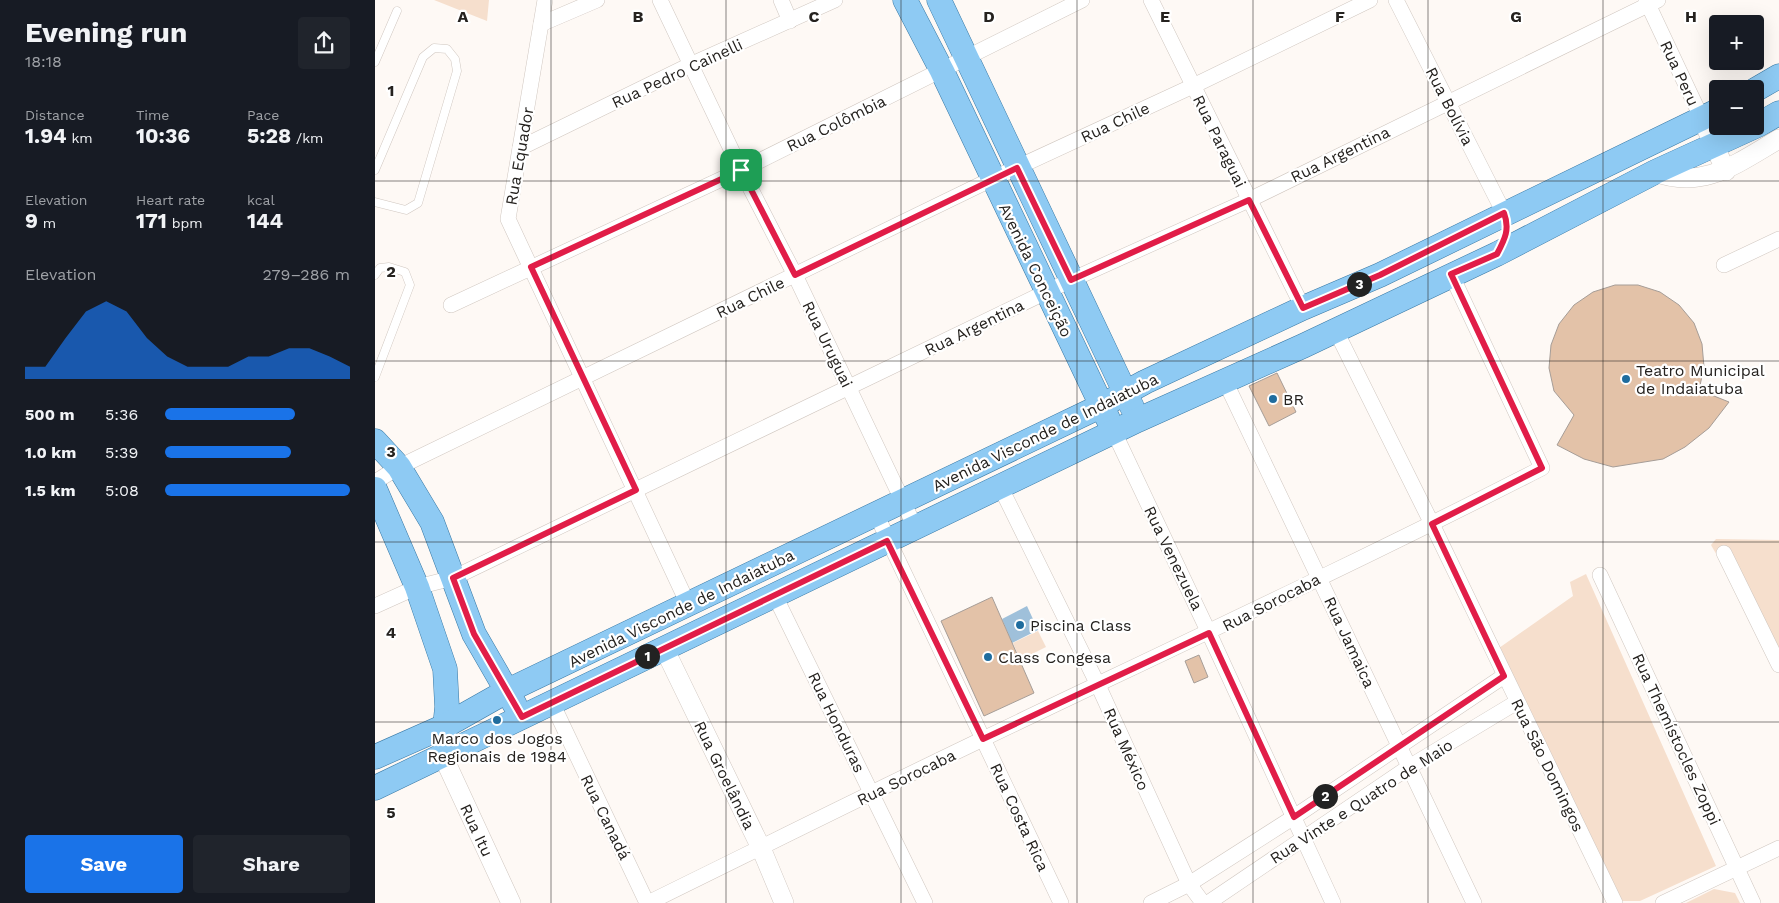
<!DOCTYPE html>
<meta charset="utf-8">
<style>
:root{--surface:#171b24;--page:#20242c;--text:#f1f3f6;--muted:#9ea1a6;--accent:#1a73e8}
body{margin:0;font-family:"Work Sans",sans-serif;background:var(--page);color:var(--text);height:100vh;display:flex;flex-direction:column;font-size:19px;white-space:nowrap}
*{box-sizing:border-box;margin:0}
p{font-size:16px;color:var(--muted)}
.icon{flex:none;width:28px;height:28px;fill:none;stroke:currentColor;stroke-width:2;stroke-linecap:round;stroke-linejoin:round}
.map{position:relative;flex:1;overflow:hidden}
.side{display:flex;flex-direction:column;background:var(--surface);width:375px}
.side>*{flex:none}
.tools{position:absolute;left:1334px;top:15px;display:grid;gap:10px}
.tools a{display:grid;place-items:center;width:55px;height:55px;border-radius:5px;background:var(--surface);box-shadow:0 5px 20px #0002;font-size:25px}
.pin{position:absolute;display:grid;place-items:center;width:42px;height:42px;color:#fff;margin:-21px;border-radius:10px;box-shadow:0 2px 8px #0006}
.km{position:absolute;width:25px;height:25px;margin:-12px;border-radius:50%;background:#222;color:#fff;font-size:14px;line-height:25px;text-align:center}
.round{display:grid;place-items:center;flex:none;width:52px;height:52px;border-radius:5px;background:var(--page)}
.summary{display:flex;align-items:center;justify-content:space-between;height:85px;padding:0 25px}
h1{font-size:28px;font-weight:700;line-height:38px}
.stats{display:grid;grid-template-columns:repeat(3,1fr);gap:8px;height:85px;padding:5px 25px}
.stats div{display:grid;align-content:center}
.stats b{font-size:21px;font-weight:700}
.stats small{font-size:14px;font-weight:400}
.stats p{font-size:14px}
.chart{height:140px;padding:10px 25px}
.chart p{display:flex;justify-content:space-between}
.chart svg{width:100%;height:90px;margin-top:5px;fill:var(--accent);opacity:.7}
.action{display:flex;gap:10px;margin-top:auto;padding:10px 25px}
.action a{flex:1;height:58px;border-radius:5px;background:var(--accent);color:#fff;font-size:20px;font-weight:700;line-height:58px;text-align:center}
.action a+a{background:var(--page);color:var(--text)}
ul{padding:0 25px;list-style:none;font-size:16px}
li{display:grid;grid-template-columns:80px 60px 1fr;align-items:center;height:38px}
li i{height:12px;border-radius:6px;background:var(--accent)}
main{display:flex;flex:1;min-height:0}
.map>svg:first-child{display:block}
.green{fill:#f6dfcd}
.water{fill:#9fc0da}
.building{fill:#e3c2a8;stroke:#a69d97}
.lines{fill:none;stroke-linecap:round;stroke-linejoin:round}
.service-casing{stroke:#d0c7c0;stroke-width:9}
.minor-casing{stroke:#d0c7c0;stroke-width:16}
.tertiary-casing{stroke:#d0c7c0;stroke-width:20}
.primary-casing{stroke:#3878a4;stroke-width:25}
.service{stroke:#fff;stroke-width:8}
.minor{stroke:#fff;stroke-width:15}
.tertiary{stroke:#fff;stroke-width:19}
.primary{stroke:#8ecaf3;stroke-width:24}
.route-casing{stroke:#fff;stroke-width:10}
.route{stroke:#e11d48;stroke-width:6}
.grid{fill:none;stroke:#25221f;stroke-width:1;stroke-opacity:0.55}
.poi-dot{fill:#1f6c9e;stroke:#fff;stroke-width:2}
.labels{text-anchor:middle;stroke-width:4.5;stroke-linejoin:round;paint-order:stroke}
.street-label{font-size:16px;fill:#25221f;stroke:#fff}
.poi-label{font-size:16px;fill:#25221f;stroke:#fff;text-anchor:start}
.grid-label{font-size:16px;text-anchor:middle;font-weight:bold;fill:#25221f;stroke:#fff;stroke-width:4.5;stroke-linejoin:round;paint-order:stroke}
</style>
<main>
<section class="side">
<div class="summary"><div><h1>Evening run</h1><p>18:18</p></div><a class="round"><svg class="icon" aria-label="share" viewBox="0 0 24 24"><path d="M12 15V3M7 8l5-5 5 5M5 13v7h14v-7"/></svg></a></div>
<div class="stats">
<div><p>Distance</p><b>1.94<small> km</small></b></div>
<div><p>Time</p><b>10:36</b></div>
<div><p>Pace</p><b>5:28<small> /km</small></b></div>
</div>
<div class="stats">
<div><p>Elevation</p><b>9<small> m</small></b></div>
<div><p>Heart rate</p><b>171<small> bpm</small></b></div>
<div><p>kcal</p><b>144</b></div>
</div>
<div class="chart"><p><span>Elevation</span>279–286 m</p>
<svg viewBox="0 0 160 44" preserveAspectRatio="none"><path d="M0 44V38L10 38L20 24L30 11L40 6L50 11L60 24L70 33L80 38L90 38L100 38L110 33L120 33L130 29L140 29L150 33L160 38V44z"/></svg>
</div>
<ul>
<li><b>500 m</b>5:36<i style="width:70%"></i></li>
<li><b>1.0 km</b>5:39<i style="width:68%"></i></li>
<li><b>1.5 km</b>5:08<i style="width:100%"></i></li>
</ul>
<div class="action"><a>Save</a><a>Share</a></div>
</section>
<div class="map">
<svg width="1404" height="903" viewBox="0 0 1404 903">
<rect width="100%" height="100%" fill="#fef9f5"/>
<g class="green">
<polygon points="59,0 114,0 112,21"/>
<polygon points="1341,539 1404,540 1404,664 1336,545"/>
<polygon points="1211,574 1341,866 1265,901 1247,901 1124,648 1198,596 1195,582"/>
<polygon points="663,631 671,647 645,660 638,643"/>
<polygon points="1339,889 1360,893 1365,903 1311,903"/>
</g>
<polygon class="water" points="652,606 663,630 637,643 627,619"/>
<g class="building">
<polygon points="1240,285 1263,285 1285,292 1304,305 1319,323 1327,344 1329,367 1324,390 1354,402 1334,428 1310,447 1288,459 1238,467 1209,459 1182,445 1199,415 1179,391 1174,368 1176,345 1184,324 1199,305 1218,292"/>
<polygon points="902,373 921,412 894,426 874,386"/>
<polygon points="617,597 659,693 609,716 566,621"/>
<polygon points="824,655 833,677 819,683 810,661"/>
</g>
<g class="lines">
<defs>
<g id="service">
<polyline points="0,62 22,11"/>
<polyline points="0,170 48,57 59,48 72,49 80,59 82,71 43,203 31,210 0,202"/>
<polyline points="0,275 5,268 14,267 30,272 35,285 0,377"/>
</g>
<g id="minor">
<polyline points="170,0 133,219 313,604"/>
<polyline points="285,0 366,170 420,275 540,527"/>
<polyline points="406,0 415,21"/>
<polyline points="776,0 928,308"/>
<polyline points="1021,0 1129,213"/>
<polyline points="1271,0 1327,119"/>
<polyline points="166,24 222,0"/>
<polyline points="145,148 317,64 460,0"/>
<polyline points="1349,265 1404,239"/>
<polyline points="76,305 366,170 707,0"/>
<polyline points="961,331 1057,524 1240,903"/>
<polyline points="850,381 1099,903"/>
<polyline points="739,432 834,633 958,903"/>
<polyline points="0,482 24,467 617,179 818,86 995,0"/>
<polyline points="625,486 723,685 814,884 828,903"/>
<polyline points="501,514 686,903"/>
<polyline points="1349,553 1404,665"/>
<polyline points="1225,575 1378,903"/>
<polyline points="399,594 550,903"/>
<polyline points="0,606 42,587 78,578 696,280 874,200 1283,0"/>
<polyline points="177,703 272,903"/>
<path d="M 273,903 C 385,848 497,792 610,738 C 796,649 983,562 1167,468 L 1076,274"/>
<polyline points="776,903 814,884 919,817 1129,676"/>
<polyline points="833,903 1034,767 1142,702"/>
<polyline points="1288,903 1404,848"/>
</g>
<g id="tertiary">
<polyline points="1327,119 1351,171"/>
<path d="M 1280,172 C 1328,191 1364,162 1404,139"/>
<polyline points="289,648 386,848 409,903"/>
<polyline points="68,756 136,903"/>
</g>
<g id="primary">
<polyline points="530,0 567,71 733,419"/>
<polyline points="564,0 757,407"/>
<polyline points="1380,90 1404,76"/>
<polyline points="0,441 24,467 57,522 99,634 140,705"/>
<polyline points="0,489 42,587 70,669 72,707 69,736"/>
<polyline points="0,757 70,726 132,691 728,405 770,382 928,308 1005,275 1342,111"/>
<polyline points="0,788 763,420 928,346 1122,254 1280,172 1383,125 1404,113"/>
</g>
</defs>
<use href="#service" class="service-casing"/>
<use href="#minor" class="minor-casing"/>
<use href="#tertiary" class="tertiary-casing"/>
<use href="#primary" class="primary-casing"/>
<use href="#service" class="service"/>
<use href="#minor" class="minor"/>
<use href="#tertiary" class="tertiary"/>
<use href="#primary" class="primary"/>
</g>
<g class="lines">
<defs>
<path id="route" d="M 642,168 L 696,280 L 874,200 L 928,308 L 1005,275 L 1129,213 C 1135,229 1130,239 1122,254 L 1076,274 L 1167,468 L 1057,524 L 1129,676 L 919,817 L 834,633 L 608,739 L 512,541 L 147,717 L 99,634 L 78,578 L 261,490 L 156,267 L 366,170 L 420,275 Z"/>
</defs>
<use href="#route" class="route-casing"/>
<use href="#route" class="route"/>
</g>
<path class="grid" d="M 176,0 L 176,903M 351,0 L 351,903M 526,0 L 526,903M 702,0 L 702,903M 878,0 L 878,903M 1053,0 L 1053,903M 1228,0 L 1228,903M 0,181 L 1404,181M 0,361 L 1404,361M 0,542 L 1404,542M 0,722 L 1404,722"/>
<g class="poi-dot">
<circle cx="1251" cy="379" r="5"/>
<circle cx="898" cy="399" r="5"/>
<circle cx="645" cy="625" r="5"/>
<circle cx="613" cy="657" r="5"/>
<circle cx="122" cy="720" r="5"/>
</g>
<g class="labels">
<g class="street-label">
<text transform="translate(302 73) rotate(-25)" y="6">Rua Pedro Cainelli</text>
<text transform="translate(1305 73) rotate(65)" y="6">Rua Peru</text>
<text transform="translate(1075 106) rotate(63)" y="6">Rua Bolívia</text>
<text transform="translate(740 122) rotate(-25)" y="6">Rua Chile</text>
<text transform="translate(461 123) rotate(-26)" y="6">Rua Colômbia</text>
<text transform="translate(845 141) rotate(64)" y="6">Rua Paraguai</text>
<text transform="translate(965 154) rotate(-26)" y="6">Rua Argentina</text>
<text transform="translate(144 156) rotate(-80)" y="6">Rua Equador</text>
<text transform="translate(661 270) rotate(64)" y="6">Avenida Conceição</text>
<text transform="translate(375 297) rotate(-26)" y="6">Rua Chile</text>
<text transform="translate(599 327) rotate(-26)" y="6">Rua Argentina</text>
<text transform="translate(453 344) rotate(64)" y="6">Rua Uruguai</text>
<text transform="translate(670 432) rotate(-26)" y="6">Avenida Visconde de Indaiatuba</text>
<text transform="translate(799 558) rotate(64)" y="6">Rua Venezuela</text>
<text transform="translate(896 602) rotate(-27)" y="6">Rua Sorocaba</text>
<text transform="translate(306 608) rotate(-26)" y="6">Avenida Visconde de Indaiatuba</text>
<text transform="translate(975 642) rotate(65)" y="6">Rua Jamaica</text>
<text transform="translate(462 722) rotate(64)" y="6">Rua Honduras</text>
<text transform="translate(1302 739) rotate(65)" y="6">Rua Themístocles Zoppi</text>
<text transform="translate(752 749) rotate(66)" y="6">Rua México</text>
<text transform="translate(1173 765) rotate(64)" y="6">Rua São Domingos</text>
<text transform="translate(350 775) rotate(64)" y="6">Rua Groelândia</text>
<text transform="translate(531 777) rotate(-26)" y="6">Rua Sorocaba</text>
<text transform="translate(986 801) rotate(-33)" y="6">Rua Vinte e Quatro de Maio</text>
<text transform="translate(231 817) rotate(64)" y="6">Rua Canadá</text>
<text transform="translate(645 817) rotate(65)" y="6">Rua Costa Rica</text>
<text transform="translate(102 830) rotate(65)" y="6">Rua Itu</text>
</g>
<g class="poi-label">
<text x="1261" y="376">Teatro Municipal<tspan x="1261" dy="18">de Indaiatuba</tspan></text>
<text x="908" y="405">BR</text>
<text x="655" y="631">Piscina Class</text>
<text x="623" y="663">Class Congesa</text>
<text x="122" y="744" text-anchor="middle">Marco dos Jogos<tspan x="122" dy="18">Regionais de 1984</tspan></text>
</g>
</g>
<g class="grid-label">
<text x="88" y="22">A</text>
<text x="263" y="22">B</text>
<text x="439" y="22">C</text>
<text x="614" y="22">D</text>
<text x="790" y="22">E</text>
<text x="965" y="22">F</text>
<text x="1141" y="22">G</text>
<text x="1316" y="22">H</text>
<text x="16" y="96">1</text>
<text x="16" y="277">2</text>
<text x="16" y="457">3</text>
<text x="16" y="638">4</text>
<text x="16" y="818">5</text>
</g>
</svg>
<div class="tools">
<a>+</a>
<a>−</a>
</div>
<div class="pin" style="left:366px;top:170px;background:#1e9e55"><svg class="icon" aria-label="arrive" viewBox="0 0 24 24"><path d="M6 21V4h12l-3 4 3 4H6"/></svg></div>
<b class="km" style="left:272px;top:656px">1</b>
<b class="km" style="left:950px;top:796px">2</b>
<b class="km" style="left:984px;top:284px">3</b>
</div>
</main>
